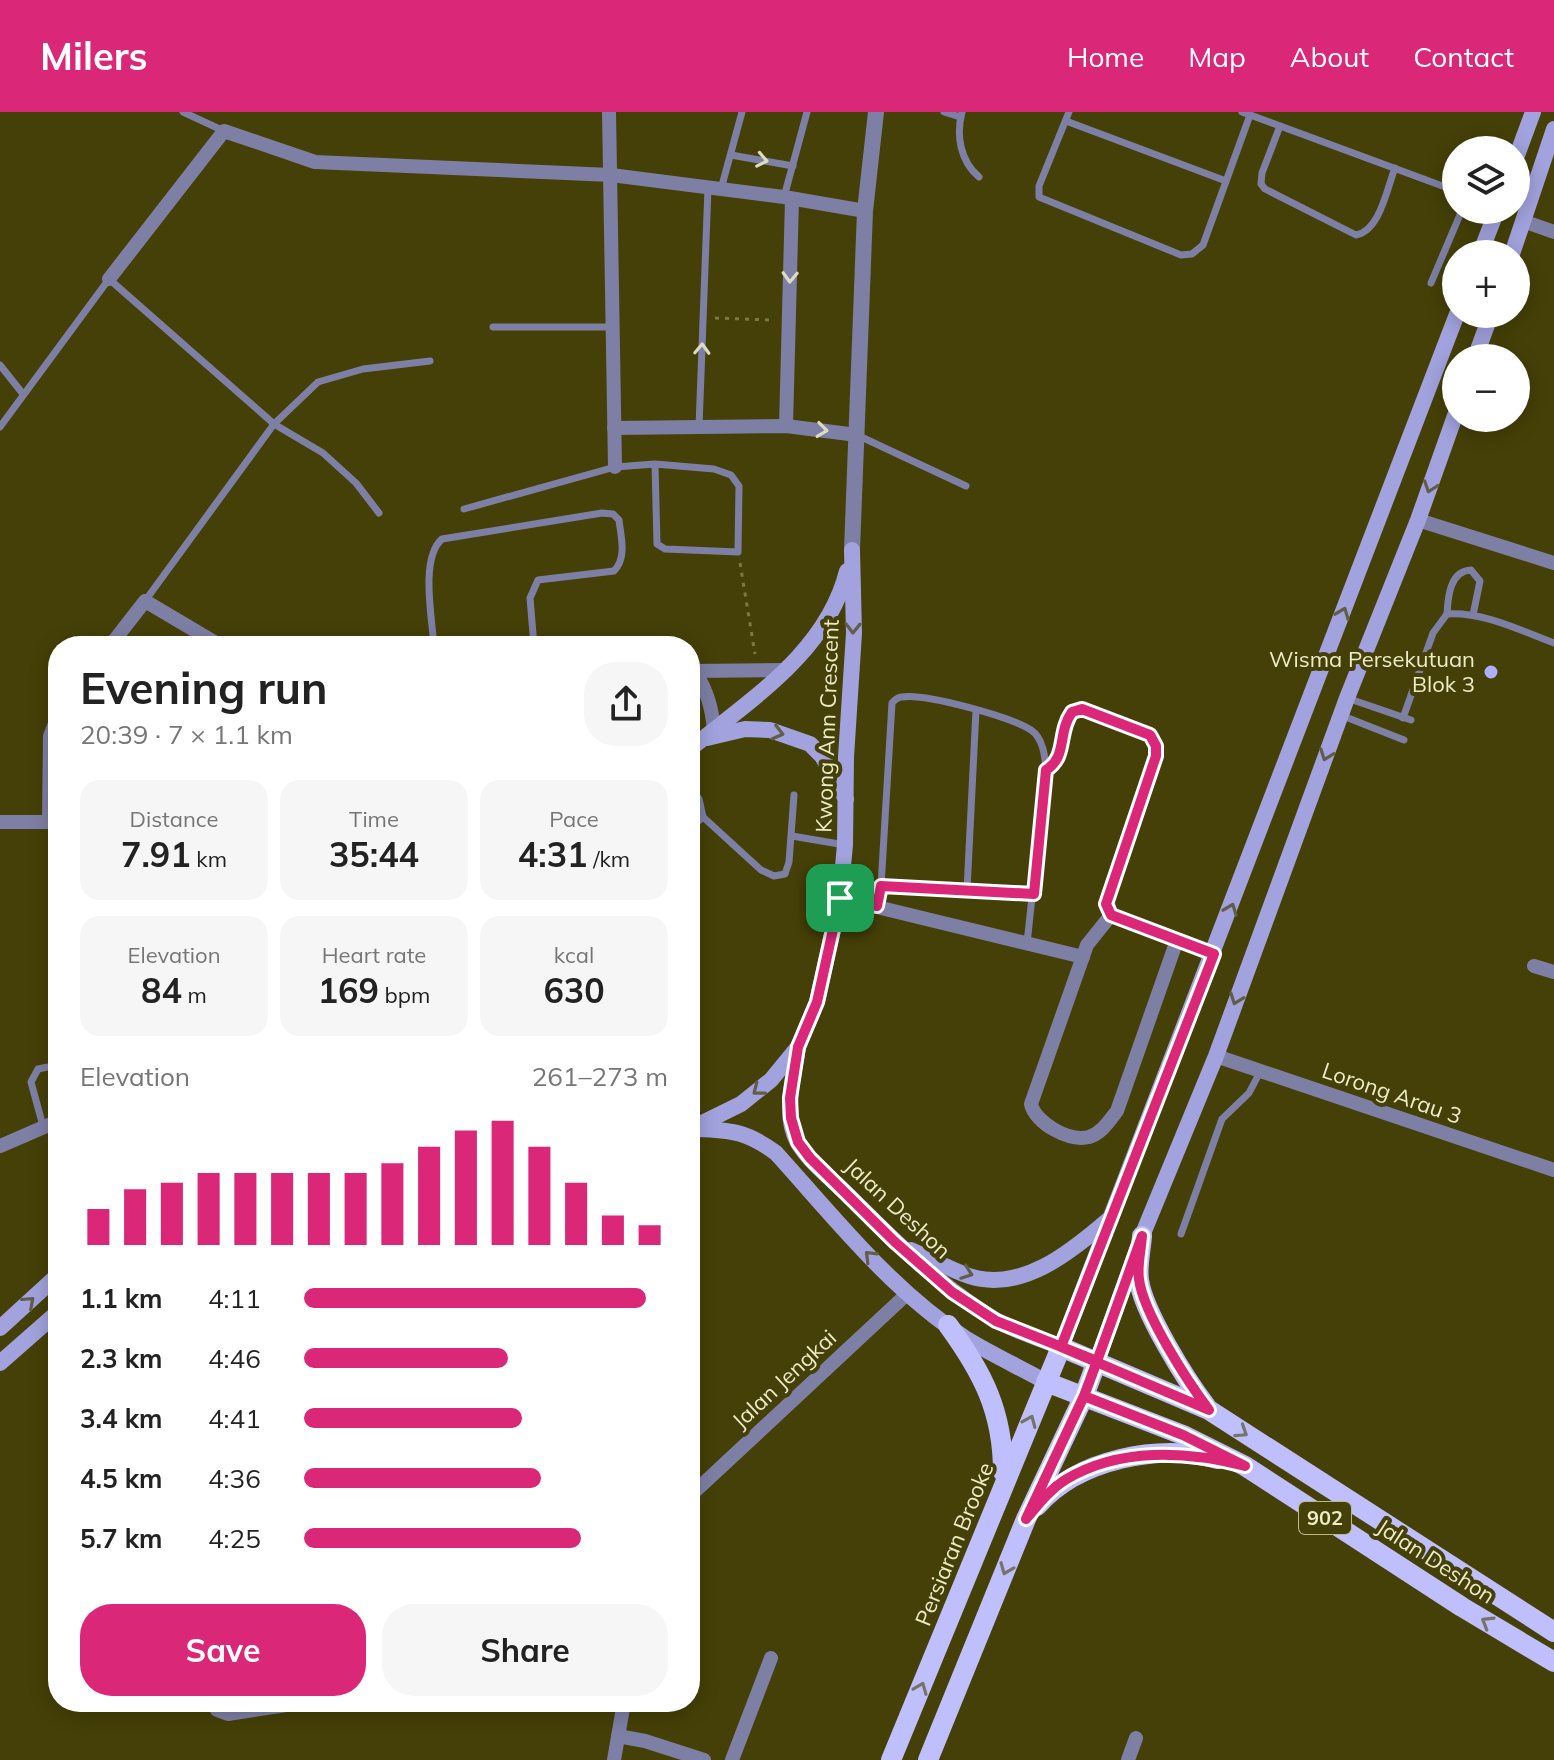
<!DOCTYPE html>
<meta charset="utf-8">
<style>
:root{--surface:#fff;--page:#f6f6f6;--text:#222;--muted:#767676;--accent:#db2777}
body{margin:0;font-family:Mulish,sans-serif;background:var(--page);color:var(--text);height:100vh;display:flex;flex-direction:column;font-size:30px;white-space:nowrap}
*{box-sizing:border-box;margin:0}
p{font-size:26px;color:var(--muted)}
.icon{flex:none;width:44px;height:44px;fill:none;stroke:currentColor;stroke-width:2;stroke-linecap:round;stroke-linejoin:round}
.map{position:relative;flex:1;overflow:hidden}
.drawer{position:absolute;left:48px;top:524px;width:652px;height:1076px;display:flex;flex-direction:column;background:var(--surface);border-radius:32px;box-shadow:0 4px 20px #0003}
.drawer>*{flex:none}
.controls{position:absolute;left:1442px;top:24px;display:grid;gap:16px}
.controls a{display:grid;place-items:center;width:88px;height:88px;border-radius:50%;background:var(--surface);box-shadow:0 4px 20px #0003;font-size:40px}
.pin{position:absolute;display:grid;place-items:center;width:68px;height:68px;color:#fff;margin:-34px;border-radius:16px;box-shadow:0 4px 12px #0006}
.round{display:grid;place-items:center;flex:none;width:84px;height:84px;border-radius:32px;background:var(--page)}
.summary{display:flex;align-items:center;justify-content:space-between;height:136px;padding:0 32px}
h1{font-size:44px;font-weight:700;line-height:60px}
.figures{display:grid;grid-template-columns:repeat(3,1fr);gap:12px;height:136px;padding:8px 32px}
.figures div{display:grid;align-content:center;border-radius:20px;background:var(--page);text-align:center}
.figures b{font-size:34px;font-weight:700}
.figures small{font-size:22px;font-weight:400}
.figures p{font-size:22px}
.chart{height:224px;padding:16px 32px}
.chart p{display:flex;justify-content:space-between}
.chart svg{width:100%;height:144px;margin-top:8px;stroke:var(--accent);stroke-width:6}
.primary-button{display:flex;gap:16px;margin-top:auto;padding:16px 32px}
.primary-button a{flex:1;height:92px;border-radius:32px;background:var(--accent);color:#fff;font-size:32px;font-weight:700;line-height:92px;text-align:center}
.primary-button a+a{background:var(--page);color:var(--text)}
ul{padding:0 32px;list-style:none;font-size:26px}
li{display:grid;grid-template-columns:128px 96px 1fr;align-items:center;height:60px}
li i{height:20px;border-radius:10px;background:var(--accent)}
header{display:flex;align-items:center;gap:48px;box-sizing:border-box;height:112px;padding:0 40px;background:var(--accent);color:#fff}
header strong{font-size:38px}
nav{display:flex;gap:44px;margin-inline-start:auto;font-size:28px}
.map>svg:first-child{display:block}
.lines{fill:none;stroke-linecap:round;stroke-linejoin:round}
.path{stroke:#7c7846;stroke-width:3;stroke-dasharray:4 6;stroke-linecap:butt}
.service{stroke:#7e7fa5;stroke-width:7}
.minor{stroke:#7e7fa5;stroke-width:14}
.tertiary{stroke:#7e7fa5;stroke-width:16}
.secondary{stroke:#a2a2de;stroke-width:16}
.primary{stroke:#bfbffd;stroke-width:20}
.oneway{stroke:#dcdbc3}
.oneway2{stroke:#615d48}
.oneway3{stroke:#767369}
.route-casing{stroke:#fff;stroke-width:16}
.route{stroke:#db2777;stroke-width:10}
.poi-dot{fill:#afaefa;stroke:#454007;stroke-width:3}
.labels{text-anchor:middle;stroke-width:8;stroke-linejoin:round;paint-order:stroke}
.shield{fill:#454007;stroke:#bbb88e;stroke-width:2}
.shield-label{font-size:20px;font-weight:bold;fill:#edebc8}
.poi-label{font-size:22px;fill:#edebc8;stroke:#454007;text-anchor:end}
.street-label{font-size:22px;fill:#edebc8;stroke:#454007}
</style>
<header>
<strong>Milers</strong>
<nav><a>Home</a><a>Map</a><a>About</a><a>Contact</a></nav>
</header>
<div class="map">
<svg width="1554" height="1648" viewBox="0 0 1554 1648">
<rect width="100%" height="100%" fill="#454007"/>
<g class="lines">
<g class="path">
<polyline points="715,206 772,208"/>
<polyline points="740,451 755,542"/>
</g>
<g class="service">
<polyline points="183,0 224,19"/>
<polyline points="944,0 960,5"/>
<path d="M 962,0 C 956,23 960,49 979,65"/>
<polyline points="1069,0 1039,74 1039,85 1181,143 1192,142 1203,133 1250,3"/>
<polyline points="1242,0 1456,79"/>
<polyline points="1066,9 1226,69"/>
<path d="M 1280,14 L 1262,61 L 1261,72 L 1265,77 L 1356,123 C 1380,119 1387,76 1395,56"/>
<polyline points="731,43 793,54"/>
<polyline points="721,77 742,0"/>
<polyline points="784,85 807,0"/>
<polyline points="1431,171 1462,98"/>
<polyline points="493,215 613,215"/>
<polyline points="0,253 23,282"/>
<polyline points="0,315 109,167 274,312 323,341 356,371 379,401"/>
<polyline points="699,315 708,76"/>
<polyline points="857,323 966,374"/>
<polyline points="464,397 615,355 655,352 714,357 731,363 739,374 738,440 665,437 657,432 655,352"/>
<polyline points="145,489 274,312 318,270 363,257 430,249"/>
<path d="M 1447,502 C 1448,484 1450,459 1471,458 L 1480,469 L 1473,503"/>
<path d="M 434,534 C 432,506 420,446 442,427 L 602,401 L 613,402 L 619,408 C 621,425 627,446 614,459 L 538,468 L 530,486 L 534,534"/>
<polyline points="1347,586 1411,608"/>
<polyline points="1343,604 1404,628"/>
<path d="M 1403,606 L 1433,521 L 1447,502 C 1484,500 1519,518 1554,531"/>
<polyline points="690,674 699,687 703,705 690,717"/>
<polyline points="703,705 761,758 774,764 785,762 789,750 794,683"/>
<polyline points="792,724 845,733"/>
<polyline points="881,774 1034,782"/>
<polyline points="967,778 976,598"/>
<path d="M 877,794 L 881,774 L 892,591 C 895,588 897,585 902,585 C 925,581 1011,605 1031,618 C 1043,626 1045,644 1046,658 L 1027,831"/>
<polyline points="43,1014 31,970 38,957 58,953"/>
<polyline points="1181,1122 1222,1007 1249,981 1260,960"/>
</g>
<g class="minor">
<polyline points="609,0 615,355"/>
<polyline points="1523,109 1554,120"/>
<polyline points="109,167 224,19 315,50 611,63 784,85 865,99"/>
<polyline points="786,314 792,87"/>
<polyline points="614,316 786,314 857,323"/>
<polyline points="1418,408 1554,451"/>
<polyline points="110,534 145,489 221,534"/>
<polyline points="690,559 787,558"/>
<path d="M 695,559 C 707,579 712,595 714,619"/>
<path d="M 1046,658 C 1068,644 1057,621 1072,600 L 1082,597 L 1150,623 L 1156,634 L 1156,644 L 1107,787 L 1111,803"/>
<polyline points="0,710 56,710"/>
<polyline points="49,710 50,624 58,604"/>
<polyline points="840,786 1083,845"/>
<path d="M 1111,803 L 1087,833 L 1031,992 C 1035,1011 1069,1030 1089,1025 C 1102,1021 1109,1009 1117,999 L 1177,828"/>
<polyline points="1111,803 1214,842"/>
<polyline points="1534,854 1554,860"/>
<polyline points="1216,944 1554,1058"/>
<polyline points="0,1034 58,1009"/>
<polyline points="690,1384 908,1181"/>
<polyline points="213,1590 217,1598 228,1602 306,1590"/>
<polyline points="618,1624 645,1629 704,1648"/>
<polyline points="614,1648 624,1590"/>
<polyline points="732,1648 771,1546"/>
<polyline points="1128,1648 1136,1626"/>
</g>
<polyline class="tertiary" points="852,438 865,99 876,0"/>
<g class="secondary">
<polyline points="1516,46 1533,0"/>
<polyline points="1480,142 1497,98"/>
<polyline points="1512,142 1554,17"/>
<polyline points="1475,246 1491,202"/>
<polyline points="707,626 745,617 770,618 810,632 822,644 846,687"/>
<path d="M 690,637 C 751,587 827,540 847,459"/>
<path d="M 798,935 C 794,965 782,1002 798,1031 C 810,1051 833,1068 849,1084 C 894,1129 939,1174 994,1207 C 1014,1219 1039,1226 1061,1235 L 1457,202"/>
<polyline points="690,1017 741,992 771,968 798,935 817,890 840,786 845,733 846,645 854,521 852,438"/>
<path d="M 697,1017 C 732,1018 748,1020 776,1041 C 834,1105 891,1178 965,1226 C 991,1242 1019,1255 1046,1270"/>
<path d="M 911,1138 C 930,1146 949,1157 969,1164 C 1021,1181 1071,1140 1108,1108"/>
<polyline points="0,1216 58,1163"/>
<polyline points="1097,1249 1142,1124 1216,944 1347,586 1418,408 1456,301"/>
<polyline points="0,1251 58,1200"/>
</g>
<g class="primary">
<path d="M 1142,1124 C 1141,1138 1137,1154 1139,1168 C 1143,1199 1186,1268 1206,1294"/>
<path d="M 948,1213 C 983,1261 1003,1300 1003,1360"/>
<polyline points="1046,1270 1183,1323 1245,1354 1462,1495 1554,1550"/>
<path d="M 1037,1394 C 1078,1347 1159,1331 1218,1347"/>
<polyline points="891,1648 1061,1235 1209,1298 1554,1520"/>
<polyline points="928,1648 1026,1407 1084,1284 1097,1249"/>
</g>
</g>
<defs><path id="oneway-chevron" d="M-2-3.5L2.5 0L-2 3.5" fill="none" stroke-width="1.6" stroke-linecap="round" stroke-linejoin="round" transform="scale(2)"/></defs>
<g class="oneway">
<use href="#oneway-chevron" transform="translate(762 48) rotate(11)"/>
<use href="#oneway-chevron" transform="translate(790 165) rotate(92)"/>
<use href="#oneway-chevron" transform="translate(702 237) rotate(-88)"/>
<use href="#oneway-chevron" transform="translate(822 318) rotate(7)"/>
</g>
<g class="oneway2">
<use href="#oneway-chevron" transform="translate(1430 375) rotate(109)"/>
<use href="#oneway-chevron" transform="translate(1343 501) rotate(-69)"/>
<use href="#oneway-chevron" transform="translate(853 516) rotate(91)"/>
<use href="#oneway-chevron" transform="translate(778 621) rotate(14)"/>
<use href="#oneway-chevron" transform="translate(1326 643) rotate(110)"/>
<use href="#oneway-chevron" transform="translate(1231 797) rotate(-69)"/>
<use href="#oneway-chevron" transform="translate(1236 887) rotate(110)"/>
<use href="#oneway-chevron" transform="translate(758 978) rotate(142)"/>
<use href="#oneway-chevron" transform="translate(870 1144) rotate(-135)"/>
<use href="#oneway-chevron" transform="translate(967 1161) rotate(20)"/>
<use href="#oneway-chevron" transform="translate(29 1190) rotate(-42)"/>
</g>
<g class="oneway3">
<use href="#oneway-chevron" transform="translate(1030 1309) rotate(-67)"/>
<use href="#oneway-chevron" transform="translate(1242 1320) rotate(33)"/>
<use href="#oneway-chevron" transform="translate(1006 1457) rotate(112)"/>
<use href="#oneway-chevron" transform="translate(1487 1510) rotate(-149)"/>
<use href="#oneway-chevron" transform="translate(921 1576) rotate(-68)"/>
</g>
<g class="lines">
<defs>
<path id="route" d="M 840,786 L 817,890 L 798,935 L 790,986 L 791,1006 L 798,1030 L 810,1046 L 895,1130 L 952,1180 L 996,1209 L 1097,1249 L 1084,1284 L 1026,1407 C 1038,1393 1049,1378 1065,1368 C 1119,1335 1187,1339 1245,1354 L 1183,1323 L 1084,1284 C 1104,1231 1123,1177 1142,1124 C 1141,1138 1137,1154 1139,1167 C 1143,1201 1188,1270 1209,1298 L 1061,1235 L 1214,842 L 1111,803 L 1106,792 L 1156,644 L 1156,634 L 1150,623 L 1082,597 L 1072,600 C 1057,621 1068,644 1046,658 L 1034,782 L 881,774 L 877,794 L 840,786"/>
</defs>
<use href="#route" class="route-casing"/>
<use href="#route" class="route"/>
</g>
<circle class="poi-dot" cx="1491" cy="560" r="8"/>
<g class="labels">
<rect class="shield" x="1299" y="1390" width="52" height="32" rx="6"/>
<g class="shield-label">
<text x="1325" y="1413">902</text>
</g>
<g class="poi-label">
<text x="1475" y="555">Wisma Persekutuan<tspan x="1475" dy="25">Blok 3</tspan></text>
</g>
<g class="street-label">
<text transform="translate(827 614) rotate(-88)" y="8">Kwong Ann Crescent</text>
<text transform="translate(1392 981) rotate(19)" y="8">Lorong Arau 3</text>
<text transform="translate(898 1096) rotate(43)" y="8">Jalan Deshon</text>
<text transform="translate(784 1267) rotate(-43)" y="8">Jalan Jengkai</text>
<text transform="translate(954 1432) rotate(-68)" y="8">Persiaran Brooke</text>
<text transform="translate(1436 1449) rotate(33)" y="8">Jalan Deshon</text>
</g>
</g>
</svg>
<div class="controls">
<a><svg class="icon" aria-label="layers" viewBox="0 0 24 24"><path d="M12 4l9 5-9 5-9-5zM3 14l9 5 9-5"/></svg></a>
<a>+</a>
<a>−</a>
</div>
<div class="pin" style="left:840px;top:786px;background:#1e9e55"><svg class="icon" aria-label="arrive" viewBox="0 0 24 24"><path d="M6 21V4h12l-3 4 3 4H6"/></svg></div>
<section class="drawer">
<div class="summary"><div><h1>Evening run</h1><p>20:39 · 7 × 1.1 km</p></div><a class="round"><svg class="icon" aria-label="share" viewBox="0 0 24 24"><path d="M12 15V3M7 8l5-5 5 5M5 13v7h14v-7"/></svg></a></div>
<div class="figures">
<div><p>Distance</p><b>7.91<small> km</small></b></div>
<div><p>Time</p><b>35:44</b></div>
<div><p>Pace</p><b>4:31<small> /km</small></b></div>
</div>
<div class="figures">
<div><p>Elevation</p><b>84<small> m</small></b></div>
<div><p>Heart rate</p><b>169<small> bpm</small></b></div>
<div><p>kcal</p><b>630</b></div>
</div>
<div class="chart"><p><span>Elevation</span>261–273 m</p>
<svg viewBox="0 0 160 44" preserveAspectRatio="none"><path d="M5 44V33M15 44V27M25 44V25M35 44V22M45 44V22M55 44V22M65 44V22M75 44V22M85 44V19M95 44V14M105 44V9M115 44V6M125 44V14M135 44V25M145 44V35M155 44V38"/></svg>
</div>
<ul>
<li><b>1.1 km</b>4:11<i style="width:94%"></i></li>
<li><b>2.3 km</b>4:46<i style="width:56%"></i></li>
<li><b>3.4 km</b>4:41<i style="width:60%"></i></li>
<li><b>4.5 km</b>4:36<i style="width:65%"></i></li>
<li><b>5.7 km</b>4:25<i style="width:76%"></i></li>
</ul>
<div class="primary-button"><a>Save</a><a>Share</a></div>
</section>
</div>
